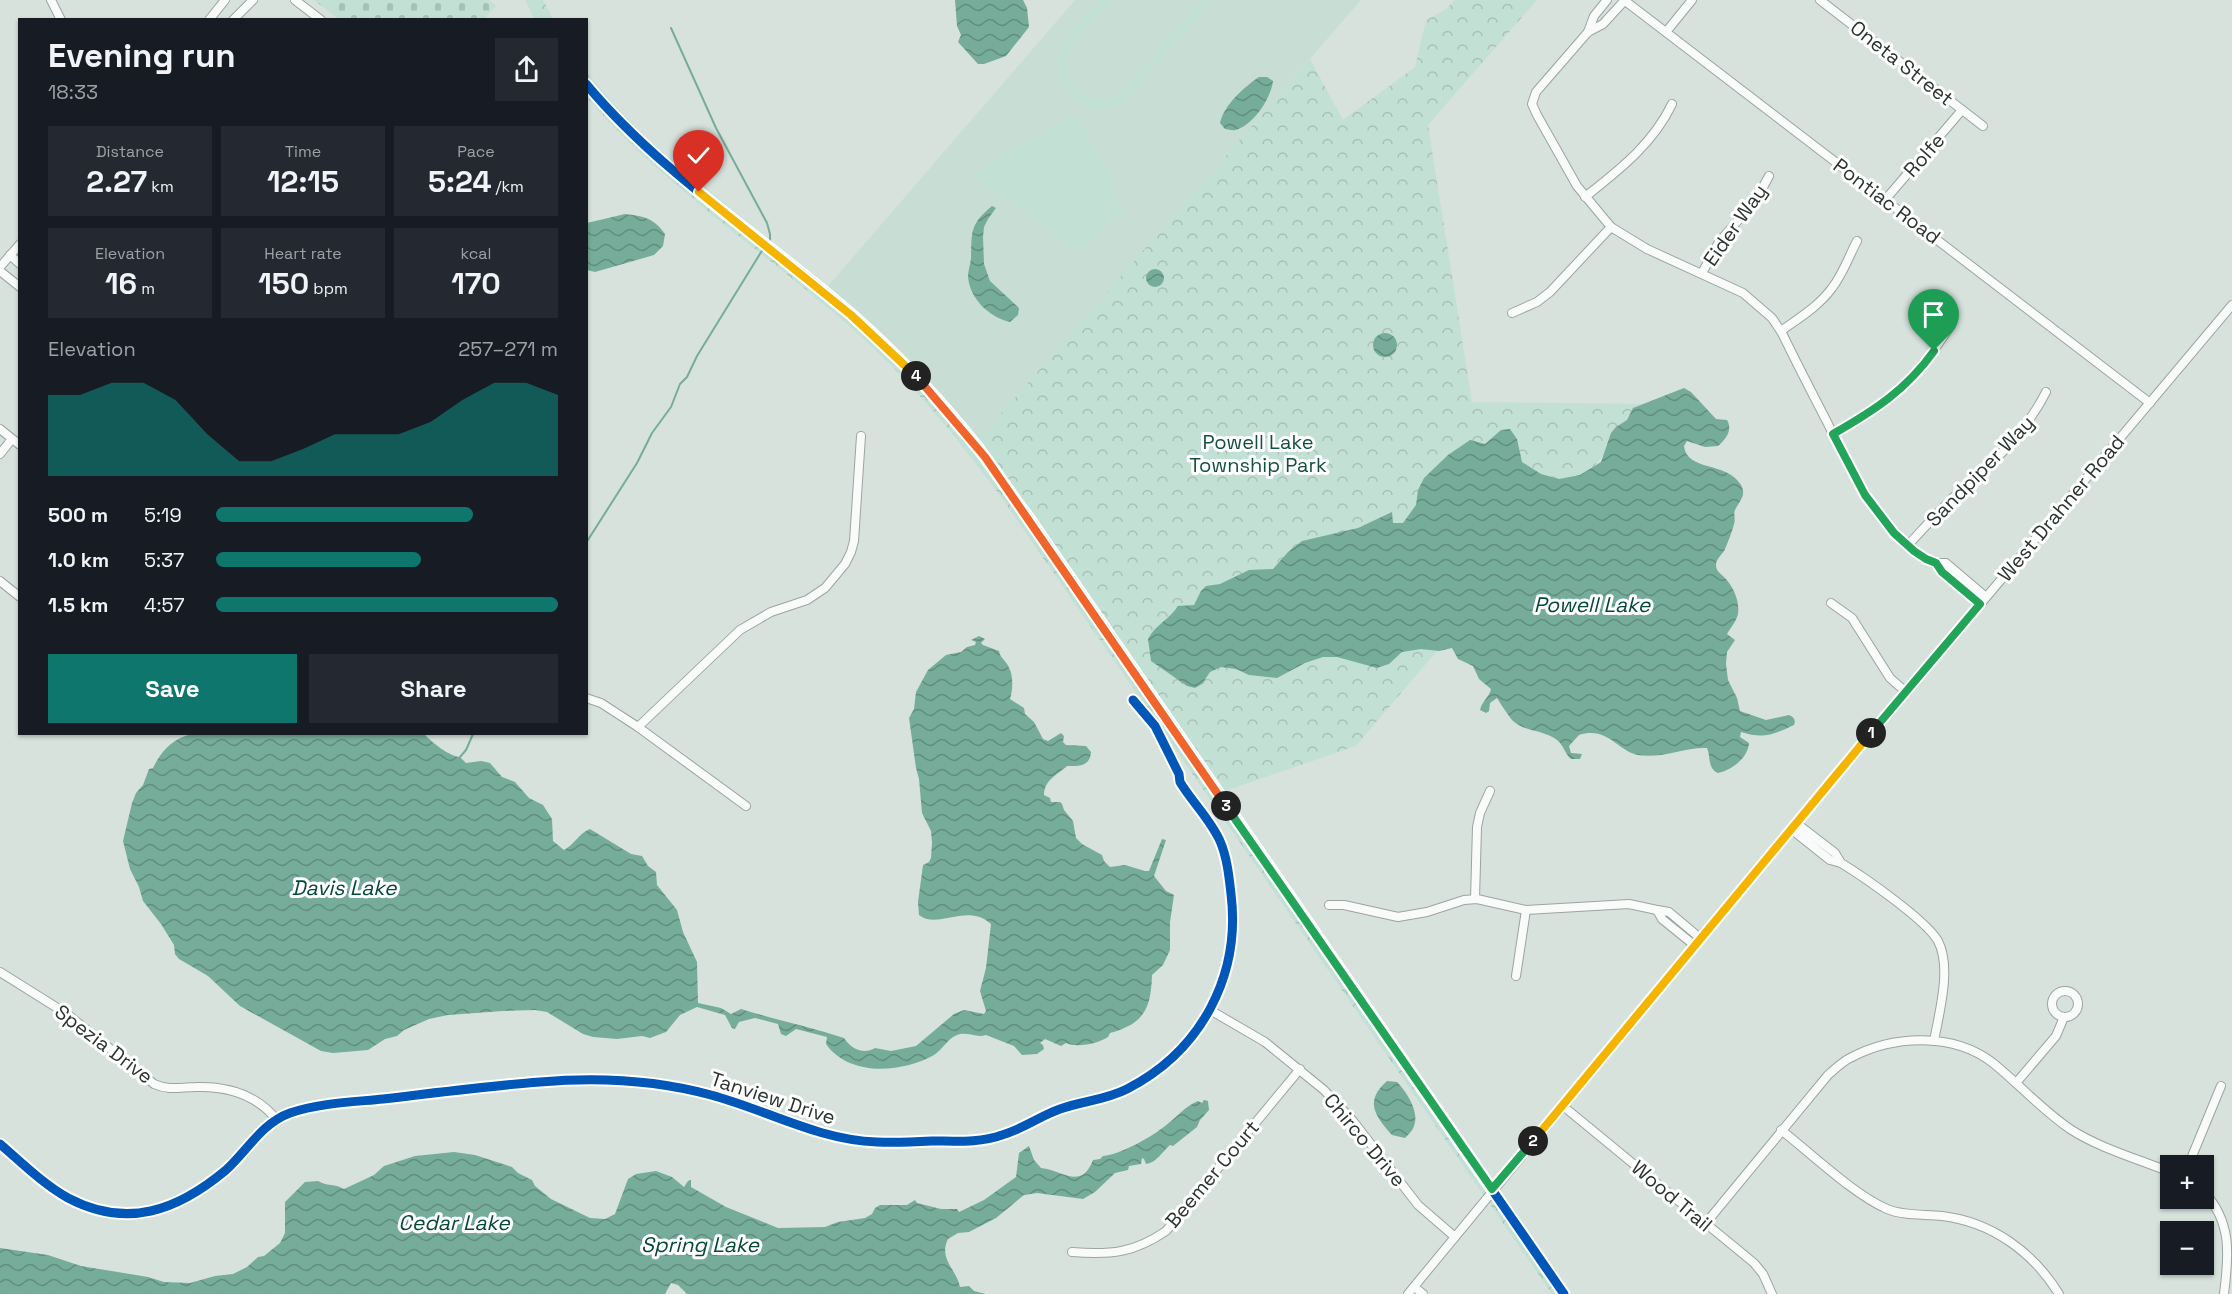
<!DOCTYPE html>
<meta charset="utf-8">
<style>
:root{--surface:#171b24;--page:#242831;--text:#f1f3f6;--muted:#9ea1a6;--accent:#0f766e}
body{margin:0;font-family:"Space Grotesk",sans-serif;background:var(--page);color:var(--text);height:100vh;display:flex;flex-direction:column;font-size:22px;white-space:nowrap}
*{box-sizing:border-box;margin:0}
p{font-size:20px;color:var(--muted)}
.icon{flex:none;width:33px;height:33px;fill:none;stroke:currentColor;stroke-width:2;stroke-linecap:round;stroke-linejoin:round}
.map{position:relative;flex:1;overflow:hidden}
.drawer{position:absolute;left:18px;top:18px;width:570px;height:717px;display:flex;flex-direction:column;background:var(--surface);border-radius:0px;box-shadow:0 2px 4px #0004}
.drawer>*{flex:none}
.tools{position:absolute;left:2160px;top:1155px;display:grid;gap:12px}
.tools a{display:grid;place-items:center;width:54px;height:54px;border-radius:0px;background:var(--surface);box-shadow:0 2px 4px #0004;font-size:30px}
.pin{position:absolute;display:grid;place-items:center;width:51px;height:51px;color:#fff;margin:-62px -26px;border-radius:50% 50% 50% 0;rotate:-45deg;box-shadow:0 0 6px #0007}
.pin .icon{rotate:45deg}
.km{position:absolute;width:30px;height:30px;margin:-15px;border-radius:50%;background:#222;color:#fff;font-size:16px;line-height:30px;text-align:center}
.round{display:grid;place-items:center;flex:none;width:63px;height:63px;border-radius:0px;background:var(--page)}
.headline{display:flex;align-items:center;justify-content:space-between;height:102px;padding:0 30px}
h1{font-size:33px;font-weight:800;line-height:45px}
.metrics{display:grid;grid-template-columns:repeat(3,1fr);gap:9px;height:102px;padding:6px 30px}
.metrics div{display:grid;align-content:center;border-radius:0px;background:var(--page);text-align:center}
.metrics b{font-size:30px;font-weight:800}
.metrics small{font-size:16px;font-weight:400}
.metrics p{font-size:16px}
.chart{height:168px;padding:12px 30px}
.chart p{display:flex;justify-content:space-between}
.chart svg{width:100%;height:108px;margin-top:6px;fill:var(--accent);opacity:.7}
.cta{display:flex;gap:12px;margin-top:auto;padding:12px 30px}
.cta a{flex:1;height:69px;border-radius:0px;background:var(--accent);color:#fff;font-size:24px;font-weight:800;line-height:69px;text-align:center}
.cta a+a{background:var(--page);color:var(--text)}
ul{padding:0 30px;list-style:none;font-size:20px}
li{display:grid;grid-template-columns:96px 72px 1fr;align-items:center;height:45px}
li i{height:15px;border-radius:8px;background:var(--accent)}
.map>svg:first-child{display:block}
.built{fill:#c8ded5}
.cemetery{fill:url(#cemetery-stones)}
.park{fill:url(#park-crowns)}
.garden{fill:#c3e0d5}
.water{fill:url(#water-waves)}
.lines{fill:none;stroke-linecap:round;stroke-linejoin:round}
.stream{stroke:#76ad9a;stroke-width:2}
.minor-casing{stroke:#9ca4a0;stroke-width:10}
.minor{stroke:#f9fbfa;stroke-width:8}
.cycleway-casing{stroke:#fff;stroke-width:13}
.cycleway{stroke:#0057b8;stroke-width:9}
.split-1-casing{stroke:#fff;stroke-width:12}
.split-2-casing{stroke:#fff;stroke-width:12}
.split-3-casing{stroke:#fff;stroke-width:12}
.split-4-casing{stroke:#fff;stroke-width:12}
.split-5-casing{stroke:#fff;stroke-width:12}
.split-1{stroke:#22a559;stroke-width:8}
.split-2{stroke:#f5b400;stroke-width:8}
.split-3{stroke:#22a559;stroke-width:8}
.split-4{stroke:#f0652b;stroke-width:8}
.split-5{stroke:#f5b400;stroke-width:8}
.labels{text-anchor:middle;stroke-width:6;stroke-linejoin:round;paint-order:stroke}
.street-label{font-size:20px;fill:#2b3330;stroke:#fff}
.park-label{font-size:20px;fill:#12503f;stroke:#fff}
.water-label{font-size:21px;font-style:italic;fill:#054837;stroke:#fff}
</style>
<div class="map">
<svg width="2232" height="1294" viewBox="0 0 2232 1294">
<defs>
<pattern id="cemetery-stones" width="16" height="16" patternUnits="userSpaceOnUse" patternTransform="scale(1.5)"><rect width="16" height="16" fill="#c3e0d5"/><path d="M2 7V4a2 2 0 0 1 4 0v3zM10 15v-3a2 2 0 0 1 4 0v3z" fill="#a8c1b7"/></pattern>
<pattern id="park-crowns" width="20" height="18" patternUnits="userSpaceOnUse" patternTransform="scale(1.5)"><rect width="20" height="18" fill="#c3e0d5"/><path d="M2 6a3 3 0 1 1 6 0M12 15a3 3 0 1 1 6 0" fill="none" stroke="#a8c1b7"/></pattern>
<pattern id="water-waves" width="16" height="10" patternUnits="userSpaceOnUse" patternTransform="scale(1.5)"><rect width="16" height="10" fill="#76ad9a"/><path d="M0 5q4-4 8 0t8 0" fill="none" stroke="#618d7e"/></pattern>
</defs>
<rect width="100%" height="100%" fill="#d7e2dd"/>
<polygon class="built" points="1075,0 1361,0 979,440 927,378 864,318 828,286"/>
<polygon class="cemetery" points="314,0 489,0 496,6 484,19 338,19"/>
<g class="park">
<polygon points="525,0 543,0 553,19 534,19"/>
<path d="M 1455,0 L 1537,0 L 1428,125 L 1472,402 L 1647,404 L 1356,746 L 1225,791 L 1571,1294 L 1552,1294 L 1001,497 C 957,437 910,380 854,330 C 765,252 665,187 587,98 L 586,72 L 625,116 L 647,138 C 759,237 887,320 979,439 L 1310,59 L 1343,120 L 1415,67 L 1426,20 L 1446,9 Z"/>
</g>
<g class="garden">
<path d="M 1100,0 L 1112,0 C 1100,14 1072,39 1068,56 C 1059,86 1098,111 1122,91 L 1201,0 L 1209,0 L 1202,13 L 1132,94 C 1127,98 1120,104 1113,107 C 1079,118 1051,83 1060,52 C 1065,32 1087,15 1100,0 Z"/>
<polygon points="1070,115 1076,116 1113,179 1114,192 1125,212 1077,251 972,175"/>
</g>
<g class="water">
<polygon points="955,0 1023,0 1027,8 1029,27 1006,56 984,64 978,64 958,42 961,35 957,26"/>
<path d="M 1259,77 L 1267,77 L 1273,81 C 1271,98 1253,126 1235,130 C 1232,131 1229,129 1225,129 L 1220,123 C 1224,105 1244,87 1259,77 Z"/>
<path d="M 992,206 L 996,208 L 988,219 L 984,227 L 983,237 L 984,264 L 990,281 L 1019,308 L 1018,315 L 1010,322 C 989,317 970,299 968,277 C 968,271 970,265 971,259 C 972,232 969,225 992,206 Z"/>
<path d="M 625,214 C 643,216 654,218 665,234 L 663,246 L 654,255 L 595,272 L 587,270 L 587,223 Z"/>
<circle cx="1155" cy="278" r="9"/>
<circle cx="1385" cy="345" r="12"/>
<path d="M 1684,388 L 1691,392 L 1716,419 L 1727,420 C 1733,430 1726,439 1718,446 L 1705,447 L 1687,441 L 1684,446 C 1687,472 1727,461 1741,485 C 1747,496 1739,501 1735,510 C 1733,514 1736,519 1734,524 C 1732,532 1728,542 1725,549 C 1722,555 1716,559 1716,565 C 1716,571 1720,573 1723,576 C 1733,585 1740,601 1738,614 C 1736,622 1731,627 1727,634 L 1735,640 L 1727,652 L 1726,664 L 1728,680 L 1737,698 L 1740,711 L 1766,720 L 1789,715 C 1794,717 1796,720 1794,725 C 1773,735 1763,739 1741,732 L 1740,737 L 1749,743 C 1748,758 1732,770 1718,773 C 1707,768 1711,757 1707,748 C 1684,747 1662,759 1638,755 C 1617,751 1608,726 1579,735 L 1569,746 L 1571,753 L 1582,754 L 1580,759 L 1571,759 C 1565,754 1564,746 1557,740 C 1544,730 1525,732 1513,721 C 1510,718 1500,703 1497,698 L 1490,703 L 1489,711 L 1486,713 L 1480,710 C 1482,701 1490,696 1491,689 L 1479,679 L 1473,666 L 1458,659 L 1452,648 L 1439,651 L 1421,649 L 1402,652 L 1389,664 L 1377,668 L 1337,657 L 1323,657 L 1305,663 L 1277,678 L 1249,675 L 1236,669 L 1221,667 L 1210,672 L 1202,684 L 1195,688 L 1187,686 L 1151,661 L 1148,639 C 1156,624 1170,619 1178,606 L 1194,605 L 1201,591 L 1206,586 L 1220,584 L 1249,570 L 1273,569 L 1288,552 L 1302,541 L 1358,528 L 1392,512 L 1393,523 L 1403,523 L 1416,505 L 1418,490 L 1424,478 L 1448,455 L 1470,440 L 1485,444 L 1501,430 L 1510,429 L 1517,439 L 1522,462 L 1541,474 L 1559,479 L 1580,475 L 1601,462 L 1611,433 L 1616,427 L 1627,420 L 1633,408 Z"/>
<path d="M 979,636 L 985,639 L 981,643 L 983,645 L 999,651 C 1000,657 1003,658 1007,664 C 1014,674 1013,689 1010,699 L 1024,708 L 1025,714 L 1034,722 L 1043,739 L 1048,741 L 1061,733 L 1064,736 L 1063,742 L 1066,745 L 1086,746 L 1091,752 C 1090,767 1078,766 1067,766 C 1057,775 1044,780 1044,795 L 1050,798 L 1051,802 L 1060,802 L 1062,804 L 1064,810 L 1073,821 L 1076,838 L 1082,844 L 1102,855 L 1104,861 L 1110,867 L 1125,865 L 1145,871 L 1149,871 L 1162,839 L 1166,840 L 1154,876 L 1166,891 L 1174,895 L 1170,922 L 1170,950 L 1163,965 L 1152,975 C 1151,1010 1143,1024 1110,1033 L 1108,1037 C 1097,1044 1077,1048 1066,1043 L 1061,1046 L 1045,1039 L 1040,1043 L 1043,1045 L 1044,1049 L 1037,1054 L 1022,1055 L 1014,1046 L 986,1035 C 976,1039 966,1030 955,1036 C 948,1039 942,1050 934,1055 C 902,1073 849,1077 826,1044 L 827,1037 L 796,1029 L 786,1036 L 781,1034 L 778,1024 L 755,1018 L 739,1022 L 735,1029 L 732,1028 L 725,1015 L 697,1007 L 680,1015 L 666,1032 L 650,1038 L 642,1036 L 617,1039 L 593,1037 L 583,1034 L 547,1012 L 535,1010 L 503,1011 L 448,1015 L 429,1019 L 404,1030 L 397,1036 L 385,1039 L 368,1050 L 333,1053 L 321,1051 L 240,1006 L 208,976 L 179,959 L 175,954 L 174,945 L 161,924 L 143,901 L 139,887 L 130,869 L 123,841 L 132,803 L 136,793 L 143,785 L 149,769 L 153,768 C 161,751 174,737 193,734 L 424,734 C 432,742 448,756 460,757 L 466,763 L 481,761 L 490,763 L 502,777 L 515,782 L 529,798 L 543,805 L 552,819 L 553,841 L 564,850 C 575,844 578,834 590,829 L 631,854 L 642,856 L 648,866 L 656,872 L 657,885 L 677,910 L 683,932 L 697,962 L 698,1003 L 721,1008 L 731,1014 L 741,1009 C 775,1020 811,1027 844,1038 C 851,1049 864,1055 875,1048 L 891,1051 L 916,1046 L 954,1014 L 964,1010 L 984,1014 L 986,1011 L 980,991 L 986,968 L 991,924 C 967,902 938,930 919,915 L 918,902 L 923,865 L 929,862 L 931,858 L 932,843 L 931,831 L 922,813 L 919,779 L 916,768 L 909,718 L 914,709 L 916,692 L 928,670 L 946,655 L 961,652 L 967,647 L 975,645 L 976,642 L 971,640 Z"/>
<path d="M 1387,1081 L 1397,1082 C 1406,1091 1420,1112 1414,1126 C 1413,1130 1408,1135 1405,1138 L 1392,1135 C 1375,1116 1364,1101 1387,1081 Z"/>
<path d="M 1204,1100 L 1208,1101 L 1209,1110 L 1200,1120 L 1197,1127 L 1173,1146 L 1170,1145 C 1162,1152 1157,1162 1146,1164 L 1144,1159 L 1142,1158 L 1141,1164 L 1129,1166 L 1128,1170 L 1115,1173 L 1095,1192 L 1083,1199 L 1037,1193 L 1024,1195 L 996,1218 L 969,1232 L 958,1233 L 948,1239 C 938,1259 957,1270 960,1287 L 969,1286 L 974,1291 L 986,1294 L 687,1294 L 678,1285 L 671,1283 L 665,1294 L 0,1294 L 0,1248 L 48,1255 L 81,1266 L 148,1277 L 164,1282 L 190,1283 L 215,1276 L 233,1274 L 247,1267 L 258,1257 L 264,1256 L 280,1243 L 285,1233 L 285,1202 L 305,1182 L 318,1181 C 326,1186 336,1184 344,1189 L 374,1175 L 384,1166 L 415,1156 L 454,1152 L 475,1155 L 512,1167 L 518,1173 L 532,1180 L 535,1186 L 551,1199 L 590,1218 L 605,1219 L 615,1214 L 628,1179 L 636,1174 L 656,1171 L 672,1177 L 684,1187 L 688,1181 L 691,1180 L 691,1187 L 726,1207 L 778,1228 L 825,1227 L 838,1222 L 865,1218 L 872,1214 L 875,1208 L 880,1205 L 907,1205 L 915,1200 L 917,1203 L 941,1209 L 957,1209 L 959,1212 L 984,1200 L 1016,1177 L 1019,1153 L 1029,1146 L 1034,1160 L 1041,1168 C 1062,1170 1081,1191 1093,1160 L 1100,1159 L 1103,1156 C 1120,1155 1153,1136 1165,1126 C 1176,1118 1185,1106 1198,1101 L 1202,1103 Z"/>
</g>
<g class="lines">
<g class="stream">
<polyline points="671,28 716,128 767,223 770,234 770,241"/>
<polyline points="586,543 637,463 652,433 671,407 680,384 687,377 697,356 763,249"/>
<polyline points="460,757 466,750 473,734"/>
</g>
<defs>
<g id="minor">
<polyline points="51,0 61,20"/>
<polyline points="295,0 321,20"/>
<polyline points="1624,0 2150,403"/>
<path d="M 1625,0 L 1603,24 L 1588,32 L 1536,92 L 1532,104 L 1537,115 L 1577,186 L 1611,227 L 1647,249 L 1743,293 L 1772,318 L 1782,333 C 1796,362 1811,391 1826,420 C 1849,465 1884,546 1937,563"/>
<polyline points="1820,0 1983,126"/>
<polyline points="209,20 225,0"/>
<polyline points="233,20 253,0"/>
<polyline points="1588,32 1594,16 1607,0"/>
<polyline points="1666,32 1692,0"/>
<path d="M 1585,197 C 1619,170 1653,144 1672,104"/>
<polyline points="1885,200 1962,110"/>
<polyline points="10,255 20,264"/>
<polyline points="0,267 20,244"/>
<polyline points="0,271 20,287"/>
<polyline points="1702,273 1719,242 1756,200 1769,176"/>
<polyline points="1512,313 1537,302 1550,292 1611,227"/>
<path d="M 1781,331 C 1799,318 1819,306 1832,288 C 1843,274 1849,256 1857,241"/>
<polyline points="0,429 20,445"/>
<path d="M 1833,434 C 1890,401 1914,382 1951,325"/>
<polyline points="0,454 12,439"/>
<path d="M 1908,545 C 1924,528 1939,511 1956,495 C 1991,465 2025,434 2046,392"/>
<polyline points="0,581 20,597"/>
<polyline points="1831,603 1852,618 1890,678 1906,692"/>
<polyline points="1980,604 1942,572 1937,563 1946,563 1986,597"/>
<polyline points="586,698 601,703 638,727 746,806"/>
<polyline points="638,727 740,630 771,612 807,600 825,588 845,564 851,552 854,541 861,436"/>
<polyline points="1791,829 1830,860 1841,863 1835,853 1796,823"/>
<path d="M 1841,863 C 1864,877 1926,920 1938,941 C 1952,968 1939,1013 1934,1041"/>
<polyline points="1475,899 1477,827 1480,813 1490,791"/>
<polyline points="1329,905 1344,905 1398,917 1427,912 1464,900 1477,899 1526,910 1629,904 1657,910"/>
<polyline points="1694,945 1662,919 1657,910 1669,912 1700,938"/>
<path d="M 0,972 L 67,1014 L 154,1084 C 170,1091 180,1087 196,1087 C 228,1086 256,1094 277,1120"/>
<polyline points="1516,976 1526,910"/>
<circle cx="2065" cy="1004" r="13"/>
<polyline points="1210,1010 1265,1042 1324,1090 1353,1121 1418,1205 1455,1237"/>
<polyline points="2016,1083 2056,1036 2064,1017"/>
<polyline points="1563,1106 1754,1263 1763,1274 1772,1294"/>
<path d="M 1781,1130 C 1812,1154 1853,1194 1887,1209 C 1903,1216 1925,1214 1942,1216 C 1992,1222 2033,1252 2059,1294"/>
<path d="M 0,1144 C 22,1163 43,1184 68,1198 C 127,1229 177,1211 226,1170 C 247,1151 262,1123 290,1113 C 319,1103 353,1102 383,1099 C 435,1093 487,1086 540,1082 C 597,1077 656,1080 711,1095 C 767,1110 818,1140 877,1142 C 895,1143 914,1142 932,1141 C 955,1141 980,1143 1002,1135 C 1023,1129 1040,1116 1060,1109 C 1082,1101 1106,1100 1127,1089 C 1201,1051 1241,976 1231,894 C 1229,876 1227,857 1220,841 C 1210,819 1192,802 1180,782 L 1179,774 L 1155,726 L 1133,700"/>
<polyline points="2188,1166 2221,1086"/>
<path d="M 2204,1192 C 2232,1222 2229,1255 2224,1294"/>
<path d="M 1706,1223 L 1828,1075 C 1835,1069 1842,1062 1850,1058 C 1893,1035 1953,1032 1993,1063 C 2019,1084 2042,1110 2070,1129 C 2099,1148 2138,1159 2170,1172"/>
<path d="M 1072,1252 C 1111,1255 1134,1253 1166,1231 L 1300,1069"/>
<polyline points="1414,1287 1423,1294"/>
<polyline points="1408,1294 1798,821 2232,305"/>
</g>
</defs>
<use href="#minor" class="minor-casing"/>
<use href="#minor" class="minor"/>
<defs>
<g id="cycleway">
<path d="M 586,84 C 662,175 764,238 853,316 C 898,356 940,400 978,448 C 995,470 1011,495 1028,517 L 1564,1294"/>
<path d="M 0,1144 C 22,1163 43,1184 68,1198 C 127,1229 177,1211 226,1170 C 247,1151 262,1123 290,1113 C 319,1103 353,1102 383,1099 C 435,1093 487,1086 540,1082 C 597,1077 656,1080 711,1095 C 767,1110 818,1140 877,1142 C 895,1143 914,1142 932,1141 C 955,1141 980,1143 1002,1135 C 1023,1129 1040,1116 1060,1109 C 1082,1101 1106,1100 1127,1089 C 1201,1051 1241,976 1231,894 C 1229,876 1227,857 1220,841 C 1210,819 1192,802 1180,782 L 1179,774 L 1155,726 L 1133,700"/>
</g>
</defs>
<use href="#cycleway" class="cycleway-casing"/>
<use href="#cycleway" class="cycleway"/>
</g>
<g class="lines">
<defs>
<path id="split-1" d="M 1871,733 L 1980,604 L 1942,572 L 1936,563 L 1926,559 L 1914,551 L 1894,533 L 1865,495 L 1833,434 C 1875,410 1906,390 1934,351"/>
<polyline id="split-2" points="1533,1141 1871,733"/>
<polyline id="split-3" points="1226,806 1492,1189 1533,1141"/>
<polyline id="split-4" points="916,376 985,457 1226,806"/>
<polyline id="split-5" points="699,192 851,315 916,376"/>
</defs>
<use href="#split-1" class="split-1-casing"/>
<use href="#split-2" class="split-2-casing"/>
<use href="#split-3" class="split-3-casing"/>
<use href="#split-4" class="split-4-casing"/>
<use href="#split-5" class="split-5-casing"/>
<use href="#split-1" class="split-1"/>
<use href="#split-2" class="split-2"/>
<use href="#split-3" class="split-3"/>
<use href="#split-4" class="split-4"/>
<use href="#split-5" class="split-5"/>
</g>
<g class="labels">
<g class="street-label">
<text transform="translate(1902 63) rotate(38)" y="7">Oneta Street</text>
<text transform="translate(1924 155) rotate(-49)" y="7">Rolfe</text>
<text transform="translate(1887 201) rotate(37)" y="7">Pontiac Road</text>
<text transform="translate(1735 225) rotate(-55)" y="7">Eider Way</text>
<text transform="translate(1980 471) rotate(-46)" y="7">Sandpiper Way</text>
<text transform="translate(2061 508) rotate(-50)" y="7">West Drahner Road</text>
<text transform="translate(104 1044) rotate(37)" y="7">Spezia Drive</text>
<text transform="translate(773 1098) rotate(18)" y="7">Tanview Drive</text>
<text transform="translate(1365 1140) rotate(50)" y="7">Chirco Drive</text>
<text transform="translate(1212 1174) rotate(-50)" y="7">Beemer Court</text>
<text transform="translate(1672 1196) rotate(40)" y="7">Wood Trail</text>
</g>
<g class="park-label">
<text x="1258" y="449">Powell Lake<tspan x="1258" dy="23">Township Park</tspan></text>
</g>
<g class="water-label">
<text x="1592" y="612">Powell Lake</text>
<text x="344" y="895">Davis Lake</text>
<text x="454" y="1230">Cedar Lake</text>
<text x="700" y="1252">Spring Lake</text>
</g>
</g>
</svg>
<div class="tools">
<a>+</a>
<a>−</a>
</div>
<div class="pin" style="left:1934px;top:351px;background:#1e9e55"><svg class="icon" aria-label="arrive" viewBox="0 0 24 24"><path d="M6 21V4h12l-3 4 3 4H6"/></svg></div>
<div class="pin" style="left:699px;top:192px;background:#d93025"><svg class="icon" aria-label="check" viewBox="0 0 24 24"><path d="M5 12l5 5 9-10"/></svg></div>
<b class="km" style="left:1871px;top:733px">1</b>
<b class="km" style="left:1533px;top:1141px">2</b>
<b class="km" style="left:1226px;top:806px">3</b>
<b class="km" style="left:916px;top:376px">4</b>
<section class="drawer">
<div class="headline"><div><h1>Evening run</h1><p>18:33</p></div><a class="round"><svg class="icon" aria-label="share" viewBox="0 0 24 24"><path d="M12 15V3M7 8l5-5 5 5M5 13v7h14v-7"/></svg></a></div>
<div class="metrics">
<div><p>Distance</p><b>2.27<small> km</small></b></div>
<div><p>Time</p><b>12:15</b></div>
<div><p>Pace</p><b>5:24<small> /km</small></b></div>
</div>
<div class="metrics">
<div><p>Elevation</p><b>16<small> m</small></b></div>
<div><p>Heart rate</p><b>150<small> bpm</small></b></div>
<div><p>kcal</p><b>170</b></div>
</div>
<div class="chart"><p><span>Elevation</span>257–271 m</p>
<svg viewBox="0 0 160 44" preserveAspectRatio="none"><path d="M0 44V11L10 11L20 6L30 6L40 13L50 27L60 38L70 38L80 33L90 27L100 27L110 27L120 22L130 13L140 6L150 6L160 11V44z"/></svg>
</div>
<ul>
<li><b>500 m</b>5:19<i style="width:75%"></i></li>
<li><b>1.0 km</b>5:37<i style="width:60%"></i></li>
<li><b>1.5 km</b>4:57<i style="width:100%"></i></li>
</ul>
<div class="cta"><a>Save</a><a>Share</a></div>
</section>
</div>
